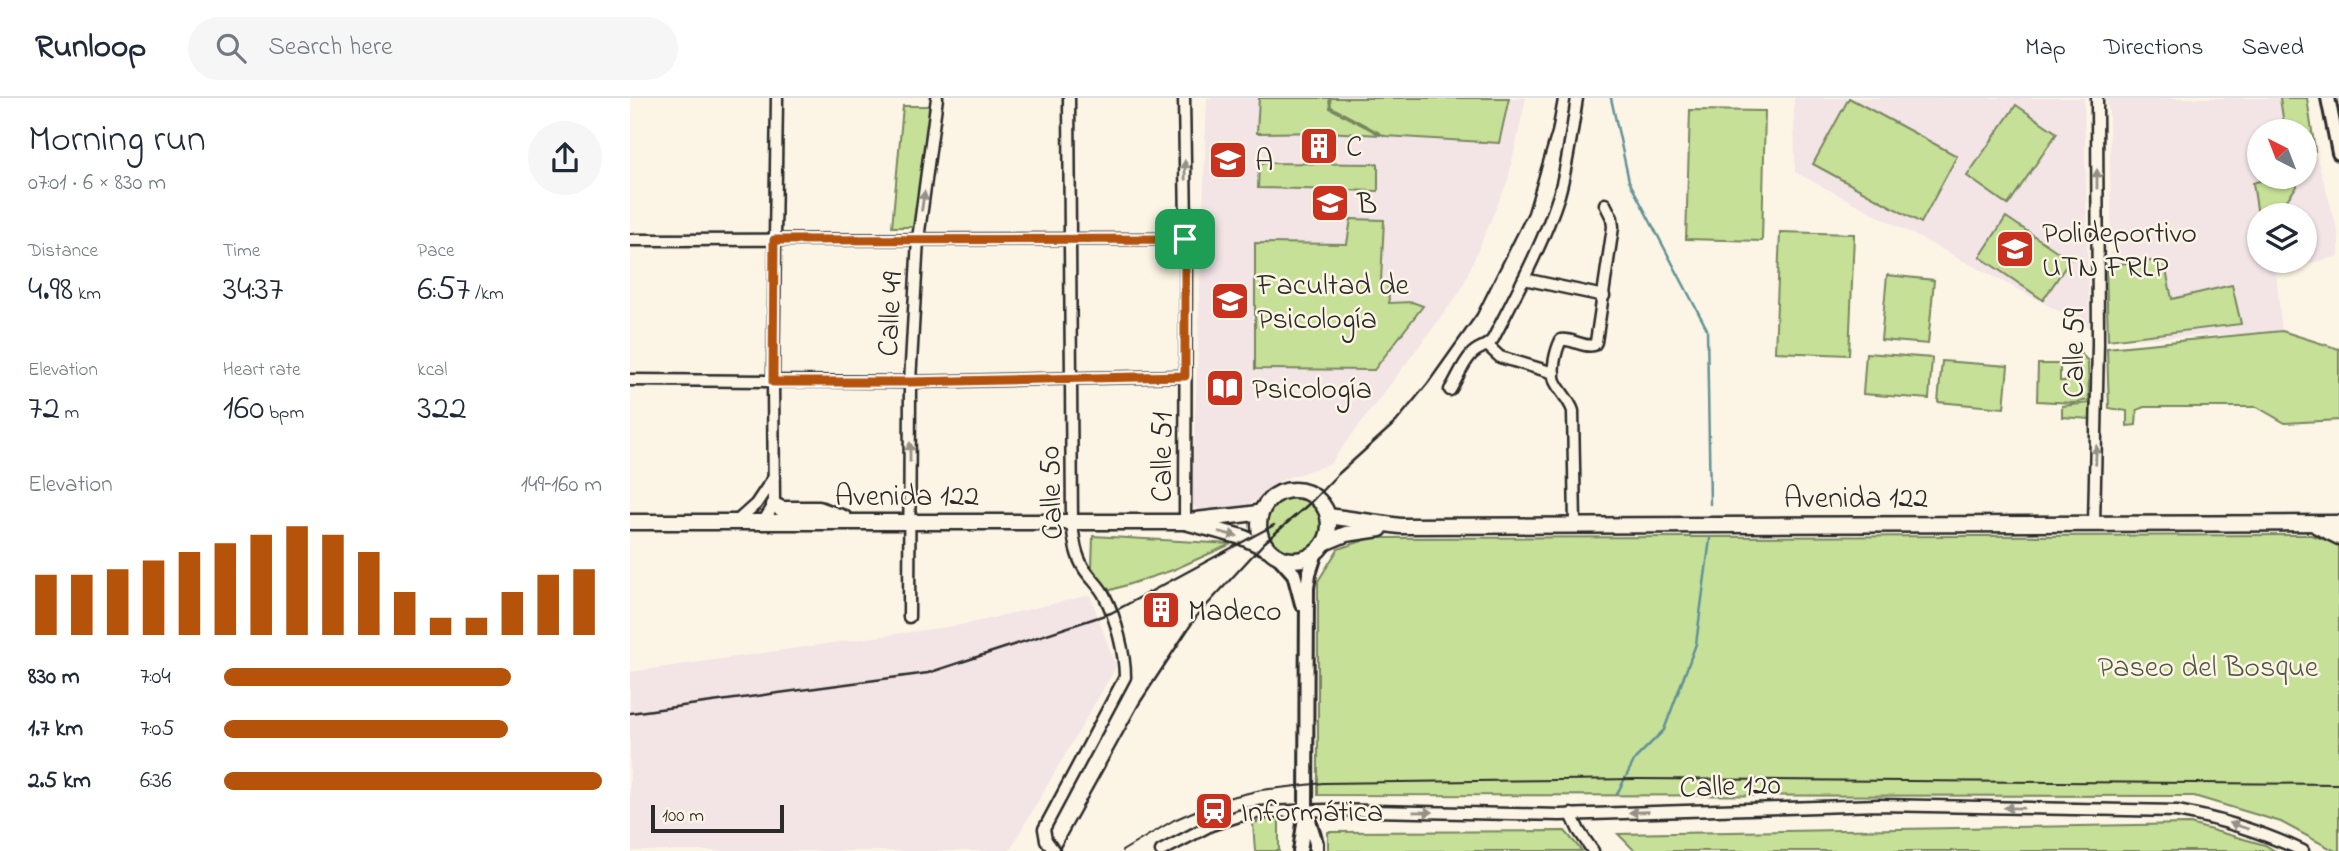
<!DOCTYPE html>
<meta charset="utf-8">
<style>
:root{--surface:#fff;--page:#f6f6f7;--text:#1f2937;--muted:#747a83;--line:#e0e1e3;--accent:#b45309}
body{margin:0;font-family:"Indie Flower",sans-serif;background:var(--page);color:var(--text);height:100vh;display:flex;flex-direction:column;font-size:26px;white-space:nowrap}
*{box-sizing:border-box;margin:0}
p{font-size:23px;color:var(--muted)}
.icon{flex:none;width:38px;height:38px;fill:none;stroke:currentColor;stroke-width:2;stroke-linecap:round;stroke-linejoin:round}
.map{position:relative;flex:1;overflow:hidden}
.panel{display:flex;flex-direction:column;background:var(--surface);width:630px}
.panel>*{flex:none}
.needle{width:46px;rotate:318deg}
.tools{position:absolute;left:1617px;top:21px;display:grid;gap:14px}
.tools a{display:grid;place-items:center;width:70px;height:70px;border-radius:50%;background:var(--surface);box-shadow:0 2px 5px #0004;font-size:35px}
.scale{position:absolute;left:21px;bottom:18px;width:133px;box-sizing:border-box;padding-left:7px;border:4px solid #2b2b2b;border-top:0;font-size:19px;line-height:24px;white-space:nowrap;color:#2b2b2b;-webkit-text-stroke:5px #fcf5e5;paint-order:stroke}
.pin{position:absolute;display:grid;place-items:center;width:60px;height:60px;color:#fff;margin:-30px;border-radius:14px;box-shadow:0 4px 10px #0006}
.round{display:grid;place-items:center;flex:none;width:74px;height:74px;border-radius:37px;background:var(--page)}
.head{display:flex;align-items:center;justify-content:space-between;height:119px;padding:0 28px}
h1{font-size:38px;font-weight:600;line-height:52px}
.stats{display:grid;grid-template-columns:repeat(3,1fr);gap:10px;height:119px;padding:7px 28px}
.stats div{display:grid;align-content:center}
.stats b{font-size:35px;font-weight:600}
.stats small{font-size:19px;font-weight:400}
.stats p{font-size:19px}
.chart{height:196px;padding:14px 28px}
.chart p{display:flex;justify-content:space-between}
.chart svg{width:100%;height:126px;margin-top:7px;stroke:var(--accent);stroke-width:6}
ul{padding:0 28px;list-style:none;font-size:23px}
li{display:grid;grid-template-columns:112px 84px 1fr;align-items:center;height:52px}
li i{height:18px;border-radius:9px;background:var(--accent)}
header{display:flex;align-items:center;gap:42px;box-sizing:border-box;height:98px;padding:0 35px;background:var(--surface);border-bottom:2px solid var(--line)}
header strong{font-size:33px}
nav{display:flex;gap:38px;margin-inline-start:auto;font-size:24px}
.search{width:490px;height:63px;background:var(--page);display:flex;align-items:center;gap:18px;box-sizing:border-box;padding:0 24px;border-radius:38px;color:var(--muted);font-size:26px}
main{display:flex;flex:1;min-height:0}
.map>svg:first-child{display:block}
.built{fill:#f3e4e6;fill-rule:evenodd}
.green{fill:#c6e097;stroke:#788661;stroke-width:2}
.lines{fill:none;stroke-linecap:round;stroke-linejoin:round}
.stream{stroke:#629298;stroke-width:2.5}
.minor-casing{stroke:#2b2b2b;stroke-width:15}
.major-casing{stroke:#2b2b2b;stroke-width:18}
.highway-casing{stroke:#2b2b2b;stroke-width:19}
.minor{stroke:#fcf5e5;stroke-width:10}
.major{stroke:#fcf5e5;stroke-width:12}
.highway{stroke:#fcf5e5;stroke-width:14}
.tram{stroke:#2b2b2b;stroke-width:2}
.rail{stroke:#2b2b2b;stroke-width:2.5}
.oneway{fill:#949088}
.route-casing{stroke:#fff;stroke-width:14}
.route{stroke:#b45309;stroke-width:9}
.labels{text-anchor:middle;stroke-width:5;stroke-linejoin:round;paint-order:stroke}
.poi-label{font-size:30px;fill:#2b2b2b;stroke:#fcf5e5;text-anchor:start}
.street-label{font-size:30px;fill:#2b2b2b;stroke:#fcf5e5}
.park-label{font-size:30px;fill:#525846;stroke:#fcf5e5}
</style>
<header>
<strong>Runloop</strong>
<div class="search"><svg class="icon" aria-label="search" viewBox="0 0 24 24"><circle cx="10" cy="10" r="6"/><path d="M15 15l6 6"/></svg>Search here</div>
<nav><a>Map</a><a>Directions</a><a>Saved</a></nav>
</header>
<main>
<section class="panel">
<div class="head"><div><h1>Morning run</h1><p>07:01 · 6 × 830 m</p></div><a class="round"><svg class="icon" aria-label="share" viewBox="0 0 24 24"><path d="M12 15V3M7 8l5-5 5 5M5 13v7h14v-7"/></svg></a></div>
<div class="stats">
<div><p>Distance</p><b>4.98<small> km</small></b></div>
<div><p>Time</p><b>34:37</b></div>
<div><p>Pace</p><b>6:57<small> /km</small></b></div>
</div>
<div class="stats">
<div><p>Elevation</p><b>72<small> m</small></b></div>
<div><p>Heart rate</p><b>160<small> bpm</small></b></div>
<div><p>kcal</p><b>322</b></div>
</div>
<div class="chart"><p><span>Elevation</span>149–160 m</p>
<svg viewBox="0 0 160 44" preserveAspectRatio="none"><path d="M5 44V23M15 44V23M25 44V21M35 44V18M45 44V15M55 44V12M65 44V9M75 44V6M85 44V9M95 44V15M105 44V29M115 44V38M125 44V38M135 44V29M145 44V23M155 44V21"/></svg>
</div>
<ul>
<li><b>830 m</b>7:04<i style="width:76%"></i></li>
<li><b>1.7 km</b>7:05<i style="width:75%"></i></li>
<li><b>2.5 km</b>6:36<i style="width:100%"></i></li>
</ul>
</section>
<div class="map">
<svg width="1709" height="753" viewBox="0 0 1709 753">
<rect width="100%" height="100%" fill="#fcf5e5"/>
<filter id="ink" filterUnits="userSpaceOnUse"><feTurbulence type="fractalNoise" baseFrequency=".0143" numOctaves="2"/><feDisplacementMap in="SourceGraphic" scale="14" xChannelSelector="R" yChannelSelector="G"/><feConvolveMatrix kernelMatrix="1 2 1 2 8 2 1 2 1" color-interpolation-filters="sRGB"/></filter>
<g filter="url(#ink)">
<g class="built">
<polygon points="577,0 896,0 878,82 830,194 700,366 654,381 640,389 625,403 601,413 568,412 562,406"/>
<polygon points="1164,0 1454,0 1459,229 1165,74"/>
<path d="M 1476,0 L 1677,0 L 1685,53 L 1709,137 L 1709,158 L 1646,174 L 1652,234 L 1478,242 L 1476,167 L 1482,153 L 1479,15 ZM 1629,33 L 1675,33 L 1675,79 L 1629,79 ZM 1629,117 L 1675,117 L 1675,163 L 1629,163 Z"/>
<polygon points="460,497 486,569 379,753 0,753 0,574 337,526"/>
</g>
<g class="green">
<polygon points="629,0 699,0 700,10 751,37 695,34 627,35"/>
<polygon points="700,0 879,0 869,45 755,38 701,9"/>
<polygon points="1219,0 1327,58 1291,125 1183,66"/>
<polygon points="1650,0 1677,0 1685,53 1675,56 1675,33 1655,33"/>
<polygon points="1386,7 1427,35 1378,107 1337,78"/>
<polygon points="273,8 302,8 285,129 262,129"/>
<polygon points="1060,12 1135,13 1132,143 1056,141"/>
<polygon points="629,65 748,66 748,93 628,90"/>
<polygon points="1642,79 1667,79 1667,88 1646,117 1629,117 1629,124 1623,85"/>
<polygon points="1376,119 1440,162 1413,202 1350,159"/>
<polygon points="721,121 754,122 751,183 758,184 759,205 782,204 793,208 744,272 625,271 625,145 717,146"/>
<polygon points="1150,134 1224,136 1219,257 1145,254"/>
<polygon points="1534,162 1542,201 1602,187 1611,226 1478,242 1476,167"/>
<polygon points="1257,177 1304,182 1298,246 1251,242"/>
<polygon points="1652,233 1709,251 1709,322 1655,325 1627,309 1514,309 1507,312 1506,327 1497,328 1497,313 1479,310 1477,250"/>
<polygon points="1448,253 1458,263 1459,302 1444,305 1407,303 1408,266 1430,266 1430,283 1443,283 1443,257"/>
<polygon points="1236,255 1302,260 1299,301 1233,296"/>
<polygon points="1312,263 1378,268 1374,310 1308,304"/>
<polygon points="1460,305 1460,321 1432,319 1432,308"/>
<circle cx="666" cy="428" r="30"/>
<polygon points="1681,437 1709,446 1709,753 1705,753 1651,724 1564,698 688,697 688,483 708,451 741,440"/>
<polygon points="463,438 601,446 543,472 475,494 462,469"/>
<polygon points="649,719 649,753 625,753 623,725"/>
<polygon points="1560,726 1635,747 1645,753 1005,753 988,736"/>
<polygon points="935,733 952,753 698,753 698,734"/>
</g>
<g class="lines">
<g class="stream">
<polyline points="981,0 999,83 1077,231 1080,406"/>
<polyline points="987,696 1005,661 1034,632 1066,546 1080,441"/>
</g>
<defs>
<g id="minor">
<polyline points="554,0 556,128 555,424"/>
<polyline points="0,142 555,141"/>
<polyline points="894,181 974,198"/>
<polyline points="858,248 870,259 924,275"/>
<polyline points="0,282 280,284 555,278"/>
<path d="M 820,292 C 827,281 832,267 841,257 C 847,249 857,250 863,241 C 886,196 914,144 929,97 C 938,65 942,33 947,0"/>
<polyline points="107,423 126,406 144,379"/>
<polyline points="133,424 144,407 143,284 147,0"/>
<path d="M 945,426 L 943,313 C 939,301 930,294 925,283 C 921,272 926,252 931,242 C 942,240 953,250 964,247 L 966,244 L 983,129 L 982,120 L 975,106"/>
<polyline points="1464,426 1468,246 1467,0"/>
<polyline points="279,519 280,284 288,141 307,0"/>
<polyline points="941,716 949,733 963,753"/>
<path d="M 424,753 L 416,742 L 414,731 L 495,579 C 495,556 486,520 475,499 C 471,489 461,481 455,472 C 445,457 444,442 442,425 L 439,0"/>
<path d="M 531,753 L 581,727 L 609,718 L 631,714 L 697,712 L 930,717 L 1249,707 L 1547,713 C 1591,721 1632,734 1673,753"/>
</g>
<g id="major">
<polyline points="1698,0 1709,55"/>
<polyline points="648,458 664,476 672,506"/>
<polyline points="677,716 686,745 686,753"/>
<polyline points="670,753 676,712 677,490 679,476 686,454"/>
</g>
<g id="highway">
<circle cx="664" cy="427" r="35"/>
<polyline points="144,407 152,411 189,411 214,420"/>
<polyline points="698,418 770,428 1709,425"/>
<path d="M 0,424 L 555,424 C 580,419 606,419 631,414"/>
<polyline points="555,424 612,439 638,451"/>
<polyline points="1687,428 1709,439"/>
<polyline points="694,445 716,436 750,431"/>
</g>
</defs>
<use href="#minor" class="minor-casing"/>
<use href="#major" class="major-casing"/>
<use href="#highway" class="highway-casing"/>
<use href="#minor" class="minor"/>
<use href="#major" class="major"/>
<use href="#highway" class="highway"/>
<polyline class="tram" points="492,753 544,722 593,701 631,692 693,685 1009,681 1709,686"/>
<g class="rail">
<polyline points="0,615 298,575 481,515 644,427"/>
<polyline points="428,753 509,606 566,519 634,445 680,405 706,378 766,324 798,285 847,216 898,114 922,33 928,0"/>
</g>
</g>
<defs><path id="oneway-solid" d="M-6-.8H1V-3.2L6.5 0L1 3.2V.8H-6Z" transform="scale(1.75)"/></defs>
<g class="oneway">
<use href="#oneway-solid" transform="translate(555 72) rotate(-91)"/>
<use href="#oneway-solid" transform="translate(1467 81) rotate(-90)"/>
<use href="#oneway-solid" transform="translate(293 103) rotate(-82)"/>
<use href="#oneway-solid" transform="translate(280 354) rotate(-90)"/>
<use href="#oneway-solid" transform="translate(1466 357) rotate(-88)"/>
<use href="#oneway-solid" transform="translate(598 436) rotate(13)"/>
<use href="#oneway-solid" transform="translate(1384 710) rotate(-179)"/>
<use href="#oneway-solid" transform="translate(793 714) rotate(1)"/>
<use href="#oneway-solid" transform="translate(1009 714) rotate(178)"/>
<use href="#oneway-solid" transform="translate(1609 728) rotate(-162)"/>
</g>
</g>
<g class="lines" filter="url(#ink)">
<defs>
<polygon id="route" points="555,141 555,278 280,284 143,284 144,142"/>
</defs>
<use href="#route" class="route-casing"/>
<use href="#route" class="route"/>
</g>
<defs>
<symbol id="building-square" viewBox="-11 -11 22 22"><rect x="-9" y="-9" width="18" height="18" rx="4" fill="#c8321e" stroke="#fcf5e5"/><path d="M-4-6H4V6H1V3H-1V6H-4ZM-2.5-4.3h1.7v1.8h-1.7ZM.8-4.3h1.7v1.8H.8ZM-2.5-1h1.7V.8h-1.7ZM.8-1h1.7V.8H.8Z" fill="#fff"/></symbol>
<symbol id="university-square" viewBox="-11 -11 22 22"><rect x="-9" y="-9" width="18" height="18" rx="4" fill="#c8321e" stroke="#fcf5e5"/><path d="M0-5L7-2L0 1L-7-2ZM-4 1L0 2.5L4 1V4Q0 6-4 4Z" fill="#fff"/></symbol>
<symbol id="library-square" viewBox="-11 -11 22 22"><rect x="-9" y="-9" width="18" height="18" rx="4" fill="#c8321e" stroke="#fcf5e5"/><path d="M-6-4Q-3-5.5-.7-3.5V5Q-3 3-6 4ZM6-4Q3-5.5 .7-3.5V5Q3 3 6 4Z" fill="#fff"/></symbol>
<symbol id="station-square" viewBox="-11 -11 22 22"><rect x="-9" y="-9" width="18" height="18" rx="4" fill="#c8321e" stroke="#fcf5e5"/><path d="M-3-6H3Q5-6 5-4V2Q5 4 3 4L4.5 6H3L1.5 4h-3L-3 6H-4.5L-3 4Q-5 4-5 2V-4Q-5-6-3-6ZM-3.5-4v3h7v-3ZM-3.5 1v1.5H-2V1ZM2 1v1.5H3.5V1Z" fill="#fff"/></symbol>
</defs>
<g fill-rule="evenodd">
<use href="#building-square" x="667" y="26" width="44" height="44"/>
<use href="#university-square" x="576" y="40" width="44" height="44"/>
<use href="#university-square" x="678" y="83" width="44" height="44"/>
<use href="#university-square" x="1363" y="129" width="44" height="44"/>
<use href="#university-square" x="578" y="181" width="44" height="44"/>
<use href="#library-square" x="573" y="268" width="44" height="44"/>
<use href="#building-square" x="509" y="490" width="44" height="44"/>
<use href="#station-square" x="562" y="691" width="44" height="44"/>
</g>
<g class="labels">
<g class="poi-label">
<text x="716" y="58">C</text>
<text x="625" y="72">A</text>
<text x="727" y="115">B</text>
<text x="1412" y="144">Polideportivo<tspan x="1412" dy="34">UTN FRLP</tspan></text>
<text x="627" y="196">Facultad de<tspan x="627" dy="34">Psicología</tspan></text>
<text x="622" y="300">Psicología</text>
<text x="558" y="522">Madeco</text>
<text x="611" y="723">Informática</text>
</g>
<g class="street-label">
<text transform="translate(259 216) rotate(-87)" y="10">Calle 49</text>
<text transform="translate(1443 255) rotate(-90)" y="10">Calle 59</text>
<text transform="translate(531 359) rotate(-90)" y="10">Calle 51</text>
<text transform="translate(420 395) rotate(-92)" y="10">Calle 50</text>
<text x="277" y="407">Avenida 122</text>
<text x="1226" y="409">Avenida 122</text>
<text transform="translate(1100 687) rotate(-2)" y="10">Calle 120</text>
</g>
<g class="park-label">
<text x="1578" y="578">Paseo del Bosque</text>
</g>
</g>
</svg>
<div class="tools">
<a><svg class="needle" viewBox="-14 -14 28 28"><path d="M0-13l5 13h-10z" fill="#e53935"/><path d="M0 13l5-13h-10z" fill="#747a83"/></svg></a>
<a><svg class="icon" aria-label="layers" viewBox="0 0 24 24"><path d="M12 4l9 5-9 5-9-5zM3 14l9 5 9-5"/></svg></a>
</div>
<div class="scale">100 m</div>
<div class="pin" style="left:555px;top:141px;background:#1e9e55"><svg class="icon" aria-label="arrive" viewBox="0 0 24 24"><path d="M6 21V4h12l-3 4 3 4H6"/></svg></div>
</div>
</main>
